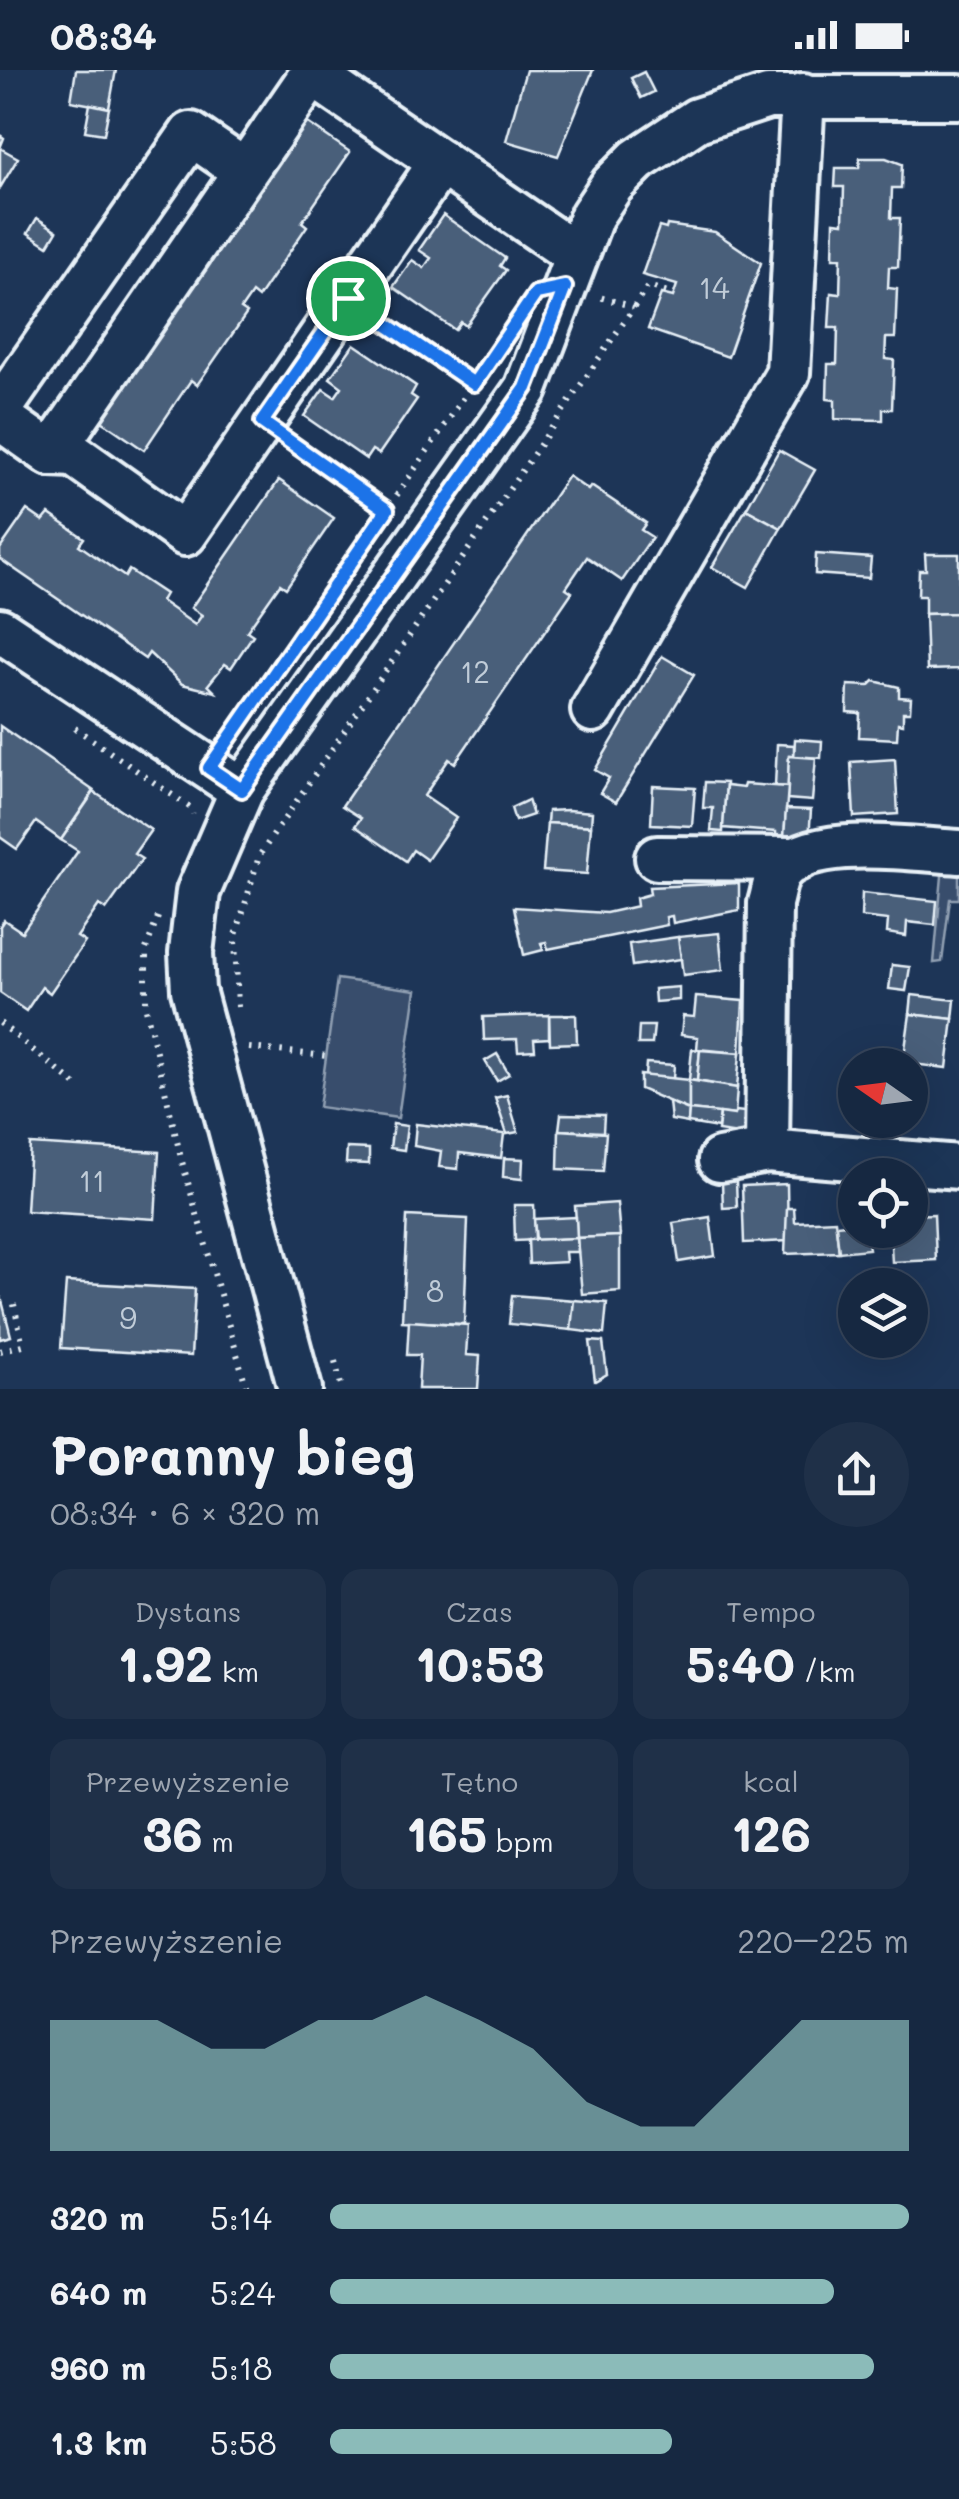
<!DOCTYPE html>
<html lang="pl">
<meta charset="utf-8">
<style>
:root{--surface:#162841;--page:#1f3048;--text:#f1f3f6;--muted:#9ea6b1;--line:#35445a;--accent:#8bbbb9}
body{margin:0;font-family:Mali,sans-serif;background:var(--page);color:var(--text);height:100vh;display:flex;flex-direction:column;font-size:38px;white-space:nowrap}
*{box-sizing:border-box;margin:0}
p{font-size:32px;color:var(--muted)}
.icon{flex:none;width:55px;height:55px;fill:none;stroke:currentColor;stroke-width:2;stroke-linecap:round;stroke-linejoin:round}
.map{position:relative;height:1319px;overflow:hidden}
.sheet{display:flex;flex-direction:column;background:var(--surface);flex:1}
.sheet>*{flex:none}
.needle{width:65px;rotate:284deg}
.controls{position:absolute;left:838px;top:978px;display:grid;gap:20px}
.controls a{display:grid;place-items:center;width:90px;height:90px;border-radius:50%;background:var(--surface);box-shadow:0 10px 40px #0002,0 0 0 2px var(--line);font-size:50px}
.pin{position:absolute;display:grid;place-items:center;width:85px;height:85px;color:#fff;margin:-42px;border:5px solid #fff;border-radius:50%;box-shadow:0 2px 10px #0007}
.round{display:grid;place-items:center;flex:none;width:105px;height:105px;border-radius:52px;background:var(--page)}
.summary{display:flex;align-items:center;justify-content:space-between;height:170px;padding:0 50px}
h1{font-size:55px;font-weight:800;line-height:75px}
.stats{display:grid;grid-template-columns:repeat(3,1fr);gap:15px;height:170px;padding:10px 50px}
.stats div{display:grid;align-content:center;border-radius:20px;background:var(--page);text-align:center}
.stats b{font-size:50px;font-weight:800}
.stats small{font-size:28px;font-weight:400}
.stats p{font-size:28px}
.chart{height:280px;padding:20px 50px}
.chart p{display:flex;justify-content:space-between}
.chart svg{width:100%;height:180px;margin-top:10px;fill:var(--accent);opacity:.7}
ul{padding:0 50px;list-style:none;font-size:32px}
li{display:grid;grid-template-columns:160px 120px 1fr;align-items:center;height:75px}
li i{height:25px;border-radius:12px;background:var(--accent)}
.status{display:flex;justify-content:space-between;align-items:center;height:70px;padding:0 50px;background:var(--surface);direction:ltr}
.status svg{height:28px;fill:currentColor}
.map>svg:first-child{display:block}
.green{fill:#374d6c;stroke:#909fb2;stroke-width:2.5}
.building{fill:#495e7a;stroke:#e8f1f8;stroke-width:2.5}
.lines{fill:none;stroke-linecap:round;stroke-linejoin:round}
.minor-casing{stroke:#e8f1f8;stroke-width:50}
.path{stroke:#e8f1f8;stroke-width:6;stroke-dasharray:2.5 8;stroke-linecap:butt}
.minor{stroke:#1d3557;stroke-width:42}
.route-casing{stroke:#fff;stroke-width:20}
.route{stroke:#1a73e8;stroke-width:12}
.labels{text-anchor:middle;stroke-width:8;stroke-linejoin:round;paint-order:stroke}
.number-label{font-size:30px;fill:#c0ccd8}
</style>
<div class="status"><b>08:34</b><svg viewBox="0 0 49 12"><path d="M0 12V9h3v3zM5 12V6h3v6zM10 12V3h3v9zM15 12V0h3v12zM26 1h20v11H26zM47 4h2v5h-2z"/></svg></div>
<div class="map">
<svg width="959" height="1319" viewBox="0 0 959 1319">
<rect width="100%" height="100%" fill="#1d3557"/>
<filter id="ink" filterUnits="userSpaceOnUse"><feTurbulence type="fractalNoise" baseFrequency=".01" numOctaves="2"/><feDisplacementMap in="SourceGraphic" scale="20" xChannelSelector="R" yChannelSelector="G"/><feConvolveMatrix kernelMatrix="1 2 1 2 8 2 1 2 1" color-interpolation-filters="sRGB"/></filter>
<g filter="url(#ink)">
<g class="green">
<polygon points="943,795 959,795 959,829 950,829 942,892 934,893"/>
<polygon points="337,909 416,920 398,1048 319,1037"/>
</g>
<g class="building">
<polygon points="76,0 116,0 109,38 71,31"/>
<polygon points="526,0 593,0 558,86 506,71"/>
<polygon points="644,2 654,22 641,28 631,8"/>
<polygon points="90,34 109,38 104,64 85,61"/>
<polygon points="299,47 350,82 302,152 307,156 258,228 252,223 241,239 247,243 197,315 191,310 144,380 93,345"/>
<polygon points="0,65 4,68 0,78 18,88 0,118"/>
<polygon points="860,88 886,88 902,94 901,118 892,118 891,148 900,148 898,197 889,197 888,218 897,219 895,268 886,268 885,289 894,290 892,339 883,339 883,350 835,349 835,330 827,329 828,294 837,294 838,258 829,258 831,223 840,224 841,188 833,188 834,152 843,153 844,117 835,117 836,98 859,98"/>
<polygon points="443,145 505,188 500,196 506,200 466,256 461,252 455,260 393,217 412,190 424,198 431,188 419,180"/>
<polygon points="37,148 57,161 48,176 28,163"/>
<polygon points="667,155 715,162 761,193 728,287 648,259 661,224 673,227 677,215 642,205 659,157 666,159"/>
<polygon points="354,274 416,316 411,325 417,329 379,384 372,380 366,389 304,346 323,319 335,327 342,317 330,308"/>
<polygon points="779,380 815,400 781,458 746,439"/>
<polygon points="568,406 588,420 591,416 646,453 641,460 652,467 622,511 587,487 566,518 572,522 455,693 449,689 424,726 456,748 427,790 413,780 406,791 355,756 361,748 342,736"/>
<polygon points="279,410 334,448 286,518 280,514 247,561 253,565 231,598 225,594 208,615 215,622 182,614 149,583 145,589 0,489 0,479 27,440 43,451 49,444 84,468 79,475 125,507 129,500 165,524 161,531 195,555 202,545 191,538"/>
<polygon points="746,439 781,458 748,517 712,497"/>
<polygon points="816,484 871,488 869,508 815,504"/>
<polygon points="925,484 959,484 959,543 925,544 925,526 918,526 919,500 926,500"/>
<polygon points="959,543 959,599 927,600 925,544"/>
<polygon points="662,586 694,605 616,732 600,723 609,708 595,700"/>
<polygon points="874,611 899,617 899,627 911,628 910,642 903,642 903,654 898,653 897,669 859,667 860,643 847,642 848,615 869,616"/>
<polygon points="0,656 94,721 61,770 36,752 17,779 0,767"/>
<polygon points="795,669 822,671 821,688 794,686"/>
<polygon points="777,674 794,675 794,686 789,686 788,717 775,716"/>
<polygon points="789,686 816,688 812,731 787,729"/>
<polygon points="895,689 898,744 854,747 851,692"/>
<polygon points="705,712 726,713 723,762 711,761 713,738 703,738"/>
<polygon points="744,714 788,717 784,768 776,768 776,762 723,758 726,716 743,718"/>
<polygon points="653,716 695,718 692,756 651,754"/>
<polygon points="94,722 151,760 134,784 142,789 106,840 99,835 77,867 85,872 50,923 42,917 26,941 0,923 0,856 4,850 22,862 78,781 61,770"/>
<polygon points="528,730 533,745 515,751 511,738"/>
<polygon points="786,739 811,740 809,769 784,767"/>
<polygon points="568,740 592,742 591,756 547,753 548,741"/>
<polygon points="547,753 591,756 587,804 543,801"/>
<polygon points="739,813 739,840 673,853 672,846 666,847 667,855 548,879 546,872 541,873 543,880 524,885 514,837 606,843 637,836 636,828 650,824 649,817"/>
<polygon points="862,823 937,831 935,855 907,852 906,866 887,863 888,850 861,847"/>
<polygon points="719,863 723,900 683,905 678,867"/>
<polygon points="678,867 681,889 632,896 629,874"/>
<polygon points="892,895 910,897 906,921 889,919"/>
<polygon points="679,917 679,930 655,932 654,919"/>
<polygon points="912,925 955,930 953,949 910,944"/>
<polygon points="696,927 743,931 740,983 697,979 698,967 681,965 683,946 694,947"/>
<polygon points="910,944 953,949 947,998 903,993"/>
<polygon points="549,945 576,945 577,973 550,974"/>
<polygon points="549,945 549,968 534,969 535,980 518,981 517,969 484,970 483,947"/>
<polygon points="639,956 654,956 652,974 638,974"/>
<polygon points="692,979 700,980 697,1011 689,1010"/>
<polygon points="700,980 740,983 737,1018 697,1011"/>
<polygon points="497,984 509,1004 497,1011 485,991"/>
<polygon points="646,993 674,995 673,1009 645,1006"/>
<polygon points="640,1005 689,1010 689,1040 640,1019"/>
<polygon points="689,1010 737,1018 735,1045 689,1040"/>
<polygon points="507,1025 518,1062 507,1064 495,1028"/>
<polygon points="669,1032 689,1040 688,1053 671,1050"/>
<polygon points="689,1040 720,1043 718,1058 688,1053"/>
<polygon points="736,1041 753,1043 751,1066 718,1061 720,1043 735,1045"/>
<polygon points="561,1044 604,1045 603,1062 559,1060"/>
<polygon points="393,1054 407,1056 404,1080 390,1078"/>
<polygon points="416,1054 504,1064 501,1088 459,1083 458,1099 439,1097 441,1081 414,1076"/>
<polygon points="559,1060 606,1063 603,1101 558,1099"/>
<polygon points="30,1074 159,1082 155,1149 26,1141"/>
<polygon points="347,1078 369,1079 369,1094 346,1093"/>
<polygon points="504,1088 523,1089 522,1109 503,1107"/>
<polygon points="736,1111 737,1137 723,1138 722,1112"/>
<polygon points="787,1114 788,1171 744,1173 742,1116"/>
<polygon points="617,1133 620,1166 577,1168 575,1136"/>
<polygon points="514,1135 534,1135 535,1170 515,1171"/>
<polygon points="787,1138 794,1138 795,1152 835,1150 839,1182 785,1184"/>
<polygon points="934,1144 936,1190 892,1192 890,1160 910,1160 910,1145"/>
<polygon points="407,1146 468,1149 464,1254 402,1251"/>
<polygon points="576,1147 577,1168 536,1170 534,1149"/>
<polygon points="710,1147 715,1186 679,1192 673,1153"/>
<polygon points="855,1153 855,1160 866,1160 869,1179 839,1182 836,1155"/>
<polygon points="620,1166 620,1221 582,1224 577,1168"/>
<polygon points="577,1168 578,1182 565,1182 566,1192 529,1194 528,1170"/>
<polygon points="66,1212 195,1219 191,1286 61,1278"/>
<polygon points="0,1223 11,1266 0,1269"/>
<polygon points="512,1225 574,1230 571,1260 509,1254"/>
<polygon points="574,1230 607,1233 604,1264 571,1260"/>
<polygon points="409,1251 468,1255 466,1285 480,1286 478,1319 418,1319 420,1285 407,1285"/>
<polygon points="590,1271 603,1272 607,1304 595,1311"/>
</g>
<g class="lines">
<defs>
<g id="minor">
<polyline points="0,339 191,64 245,101"/>
<polyline points="0,348 51,384 74,385 185,464 441,92"/>
<polyline points="51,384 312,4 576,185"/>
<polyline points="0,560 242,720"/>
<polyline points="593,640 788,303 803,25"/>
<path d="M 959,782 C 914,780 809,762 779,803 C 774,811 773,824 770,833 L 767,1081 L 959,1097"/>
<polyline points="657,788 797,789"/>
<polyline points="720,1090 767,1081"/>
<polyline points="300,1319 193,920 191,883 198,822 242,720 526,319 592,145 612,115 637,90 697,50 768,27 959,27"/>
</g>
</defs>
<use href="#minor" class="minor-casing"/>
<g class="path">
<polyline points="634,237 648,216 674,224"/>
<polyline points="375,247 473,314"/>
<polyline points="290,372 387,440"/>
<polyline points="254,633 502,272"/>
<polyline points="75,658 191,738 193,744"/>
<polyline points="158,847 146,879 146,939 181,1088 247,1319"/>
<polyline points="238,937 235,869 259,786 634,237 596,226"/>
<polyline points="0,953 76,1015"/>
<polyline points="249,978 326,986"/>
<polyline points="0,1281 23,1275 13,1230"/>
<polyline points="335,1291 342,1319"/>
</g>
<use href="#minor" class="minor"/>
</g>
</g>
<g class="lines" filter="url(#ink)">
<defs>
<polygon id="route" points="565,217 526,318 242,720 209,698 387,440 262,352 348,228 474,314 536,223"/>
</defs>
<use href="#route" class="route-casing"/>
<use href="#route" class="route"/>
</g>
<g class="labels">
<g class="number-label">
<text x="714" y="229">14</text>
<text x="475" y="613">12</text>
<text x="92" y="1122">11</text>
<text x="435" y="1232">8</text>
<text x="128" y="1259">9</text>
</g>
</g>
</svg>
<div class="controls">
<a><svg class="needle" viewBox="-14 -14 28 28"><path d="M0-13l5 13h-10z" fill="#e53935"/><path d="M0 13l5-13h-10z" fill="#9ea6b1"/></svg></a>
<a><svg class="icon" aria-label="locate" viewBox="0 0 24 24"><circle cx="12" cy="12" r="6"/><path d="M12 2v4M12 18v4M2 12h4M18 12h4"/></svg></a>
<a><svg class="icon" aria-label="layers" viewBox="0 0 24 24"><path d="M12 4l9 5-9 5-9-5zM3 14l9 5 9-5"/></svg></a>
</div>
<div class="pin" style="left:348px;top:228px;background:#1e9e55"><svg class="icon" aria-label="arrive" viewBox="0 0 24 24"><path d="M6 21V4h12l-3 4 3 4H6"/></svg></div>
</div>
<section class="sheet">
<div class="summary"><div><h1>Poranny bieg</h1><p>08:34 · 6 × 320 m</p></div><a class="round"><svg class="icon" aria-label="share" viewBox="0 0 24 24"><path d="M12 15V3M7 8l5-5 5 5M5 13v7h14v-7"/></svg></a></div>
<div class="stats">
<div><p>Dystans</p><b>1.92<small> km</small></b></div>
<div><p>Czas</p><b>10:53</b></div>
<div><p>Tempo</p><b>5:40<small> /km</small></b></div>
</div>
<div class="stats">
<div><p>Przewyższenie</p><b>36<small> m</small></b></div>
<div><p>Tętno</p><b>165<small> bpm</small></b></div>
<div><p>kcal</p><b>126</b></div>
</div>
<div class="chart"><p><span>Przewyższenie</span>220–225 m</p>
<svg viewBox="0 0 160 44" preserveAspectRatio="none"><path d="M0 44V12L10 12L20 12L30 19L40 19L50 12L60 12L70 6L80 12L90 19L100 32L110 38L120 38L130 25L140 12L150 12L160 12V44z"/></svg>
</div>
<ul>
<li><b>320 m</b>5:14<i style="width:100%"></i></li>
<li><b>640 m</b>5:24<i style="width:87%"></i></li>
<li><b>960 m</b>5:18<i style="width:94%"></i></li>
<li><b>1.3 km</b>5:58<i style="width:59%"></i></li>
</ul>
</section>
